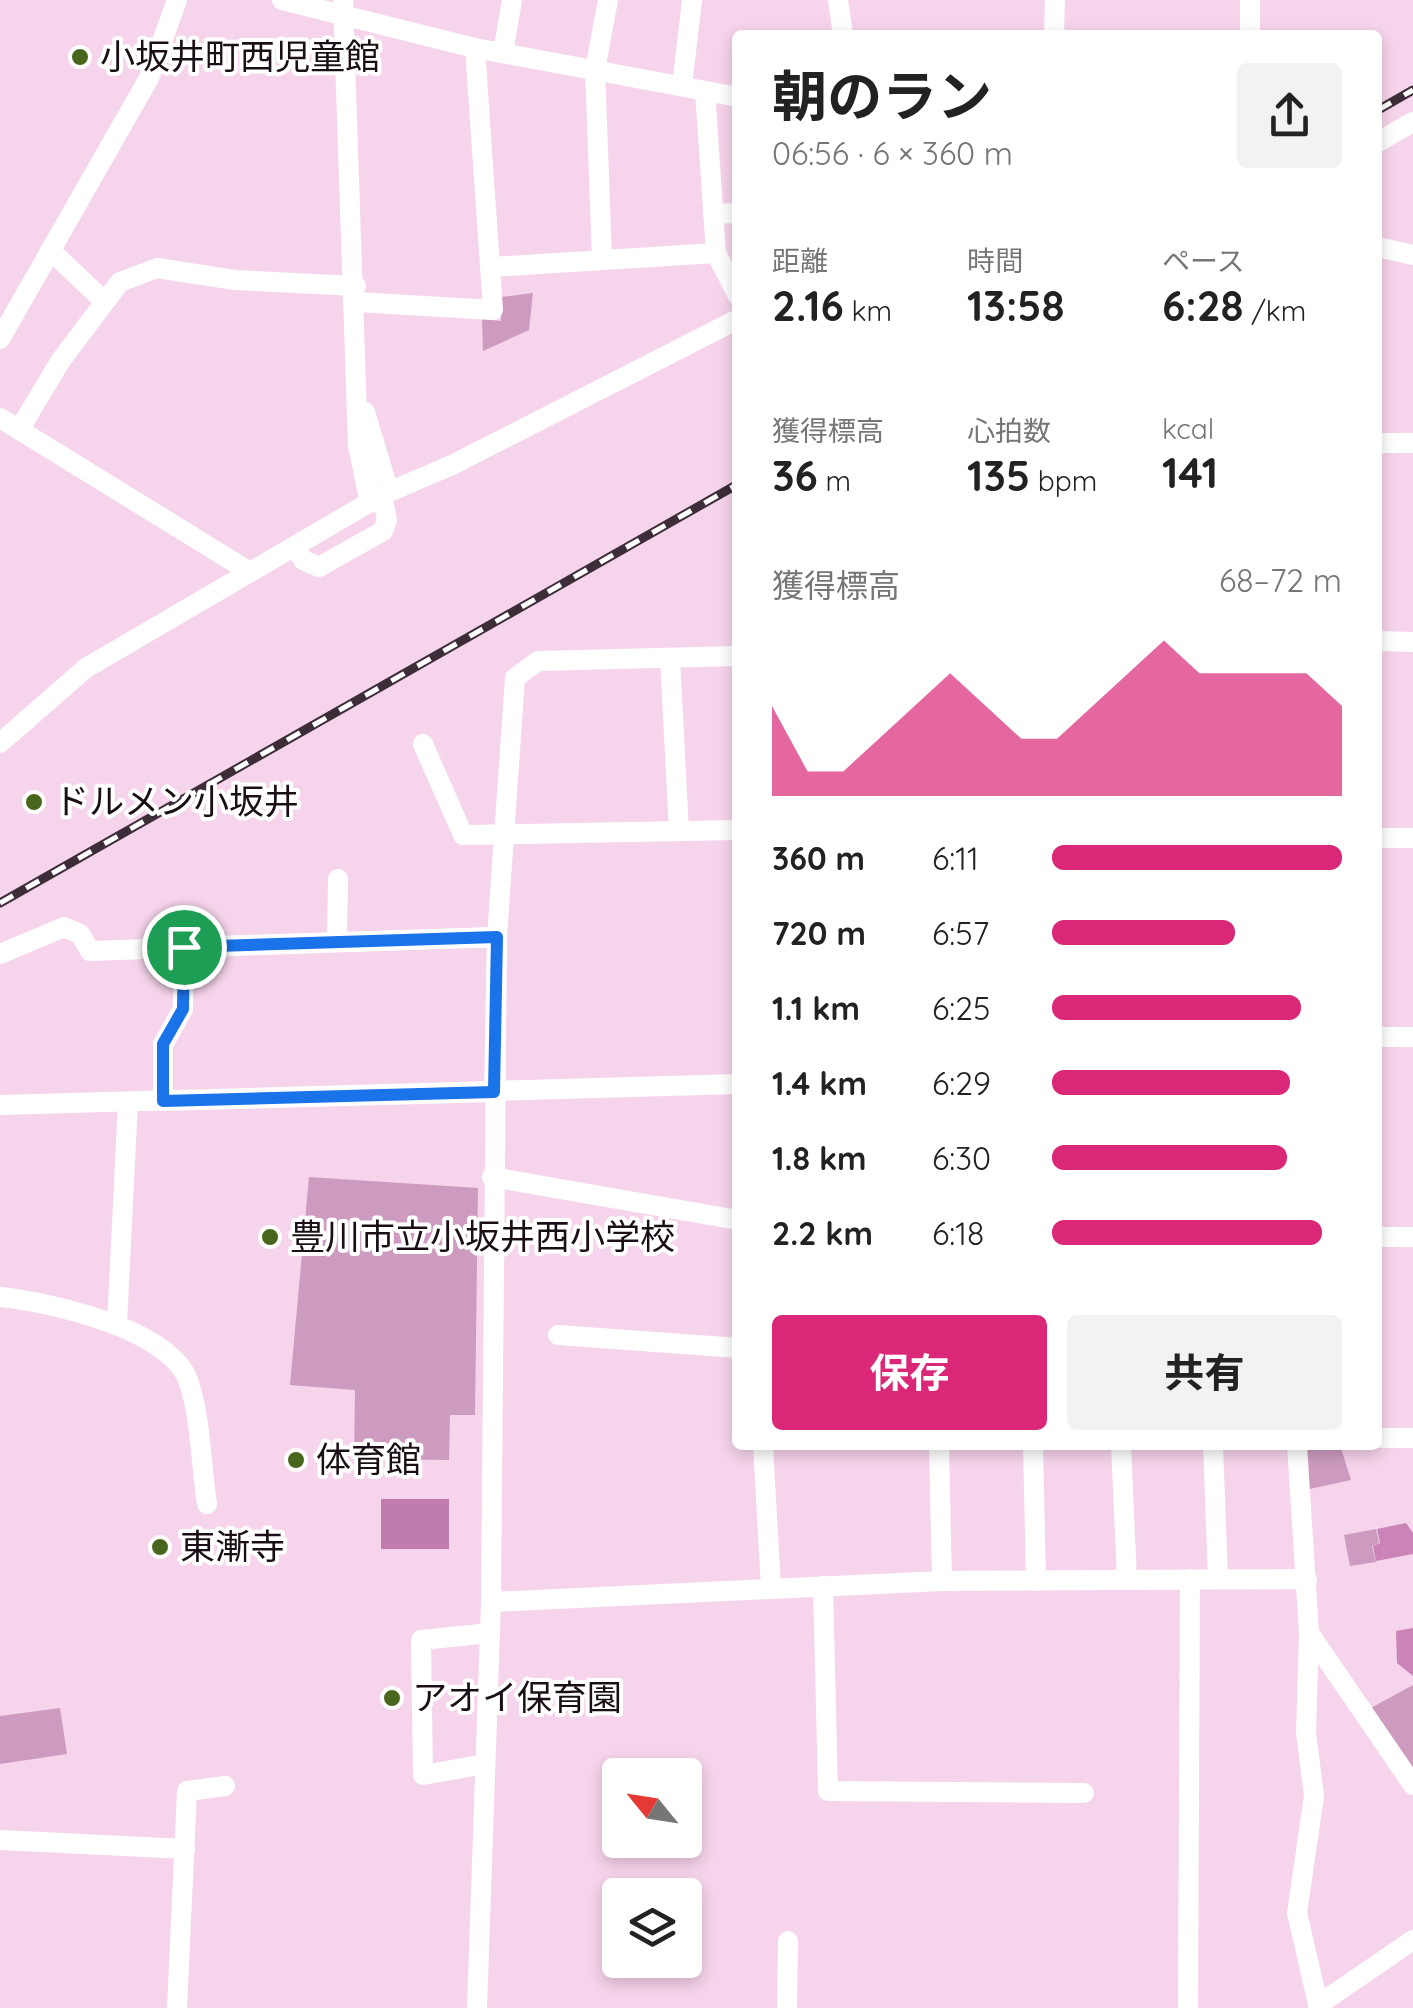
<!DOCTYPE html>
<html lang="ja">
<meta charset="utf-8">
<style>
:root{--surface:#fff;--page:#f2f2f2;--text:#222;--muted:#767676;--accent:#db2777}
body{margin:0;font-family:Quicksand,"Noto Sans JP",sans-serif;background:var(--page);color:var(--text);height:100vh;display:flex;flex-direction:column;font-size:38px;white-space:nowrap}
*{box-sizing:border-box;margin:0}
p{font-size:32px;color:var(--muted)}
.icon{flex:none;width:55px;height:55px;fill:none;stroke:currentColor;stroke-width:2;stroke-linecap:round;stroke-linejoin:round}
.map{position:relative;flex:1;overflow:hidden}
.drawer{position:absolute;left:732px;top:30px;width:650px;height:1420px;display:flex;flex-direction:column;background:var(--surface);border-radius:10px;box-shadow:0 5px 15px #0003}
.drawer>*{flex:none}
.needle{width:65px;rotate:300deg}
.controls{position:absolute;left:602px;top:1758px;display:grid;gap:20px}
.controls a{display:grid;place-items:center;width:100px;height:100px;border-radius:10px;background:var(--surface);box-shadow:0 5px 15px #0003;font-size:50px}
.pin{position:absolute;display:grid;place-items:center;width:85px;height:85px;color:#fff;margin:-42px;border:5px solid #fff;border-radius:50%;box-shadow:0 2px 10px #0007}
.round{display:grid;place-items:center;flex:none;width:105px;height:105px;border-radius:10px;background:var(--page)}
.summary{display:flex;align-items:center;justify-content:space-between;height:170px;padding:0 40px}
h1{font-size:55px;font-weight:700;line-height:75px}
.metrics{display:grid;grid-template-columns:repeat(3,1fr);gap:15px;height:170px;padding:10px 40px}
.metrics div{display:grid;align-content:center}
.metrics b{font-size:42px;font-weight:700}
.metrics small{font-size:28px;font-weight:400}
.metrics p{font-size:28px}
.chart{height:280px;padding:20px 40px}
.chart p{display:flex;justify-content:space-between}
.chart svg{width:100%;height:180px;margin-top:10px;fill:var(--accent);opacity:.7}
.action{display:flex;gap:20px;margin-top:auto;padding:20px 40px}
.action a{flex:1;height:115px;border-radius:10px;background:var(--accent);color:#fff;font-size:40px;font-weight:700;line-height:115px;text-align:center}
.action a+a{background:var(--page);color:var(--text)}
ul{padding:0 40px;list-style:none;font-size:32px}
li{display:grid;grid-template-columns:160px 120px 1fr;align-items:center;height:75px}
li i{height:25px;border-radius:12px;background:var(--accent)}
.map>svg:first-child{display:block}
.green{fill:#cd9bbf}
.forest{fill:#ca84b7}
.water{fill:#c17cae}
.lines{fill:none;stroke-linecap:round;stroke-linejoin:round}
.minor{stroke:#fff;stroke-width:20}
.rail-casing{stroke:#3c2d38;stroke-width:9}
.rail{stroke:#fff;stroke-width:5;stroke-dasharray:15;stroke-linecap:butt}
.route-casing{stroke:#fff;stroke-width:20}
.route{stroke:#1a73e8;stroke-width:12}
.poi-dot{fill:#48671c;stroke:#fff;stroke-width:4}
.labels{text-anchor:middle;stroke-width:8;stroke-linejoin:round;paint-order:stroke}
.poi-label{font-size:35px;fill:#1a0f17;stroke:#fff;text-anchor:start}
</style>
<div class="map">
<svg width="1413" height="2008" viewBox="0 0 1413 2008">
<rect width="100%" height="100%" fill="#f6d4eb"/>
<g class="green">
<polygon points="533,293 529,330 483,351 482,319 501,321 501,297"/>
<polygon points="309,1177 478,1188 475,1415 450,1415 449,1460 354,1459 355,1390 290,1385"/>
<polygon points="1302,1445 1340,1445 1351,1480 1305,1490"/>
<polygon points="1376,1529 1379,1543 1372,1546 1376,1562 1350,1566 1344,1535"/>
<polygon points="1413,1685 1413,1773 1369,1709"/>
<polygon points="60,1708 67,1754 0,1764 0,1716"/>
</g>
<g class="forest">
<polygon points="1406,1523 1413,1533 1413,1554 1376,1561 1373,1546 1380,1543 1377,1529"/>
<polygon points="1413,1628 1413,1676 1397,1663 1396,1631"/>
</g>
<rect class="water" x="381" y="1499" width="68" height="50"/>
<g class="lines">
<g class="minor">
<polyline points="282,0 475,48 738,97"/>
<polyline points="343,0 358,446 370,503"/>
<polyline points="838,0 843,35"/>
<polyline points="1250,0 1250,35"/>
<polyline points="1054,35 1055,0"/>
<polyline points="503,53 512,0"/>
<polyline points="682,86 692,0"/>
<polyline points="1378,142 1413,122"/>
<polyline points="713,214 738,213"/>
<polyline points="1378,247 1413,255"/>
<polyline points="50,250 104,301"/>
<polyline points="716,253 738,296"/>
<polyline points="602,258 595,70 608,0"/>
<polyline points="491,267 716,253 705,91"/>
<polyline points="356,302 493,310 475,48"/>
<polyline points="0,339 149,78 177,0"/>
<polyline points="365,412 389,492"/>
<polyline points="0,418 250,572"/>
<polyline points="19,430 61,360 120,282 157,268 235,280 356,286"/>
<polyline points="1378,443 1413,443"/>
<polyline points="295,546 303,560 319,567 383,531 387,520 382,495"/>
<polyline points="1378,641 1413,642"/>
<polyline points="670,658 679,831"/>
<polyline points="0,743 86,668 382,495 452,465 738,319"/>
<polyline points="423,744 463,835 738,830"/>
<polyline points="1378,838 1413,838"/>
<polyline points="337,940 338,879"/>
<polyline points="0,954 64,927 80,934 90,951 497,937"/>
<polyline points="1378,1037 1413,1037"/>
<polyline points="163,1101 163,1045 183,1009 183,947"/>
<polyline points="0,1105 738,1084"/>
<polyline points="492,1177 738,1220"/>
<polyline points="1378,1237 1413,1237"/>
<path d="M 0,1297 C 49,1302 173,1329 189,1383 C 201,1420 201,1465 207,1504"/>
<polyline points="117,1324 128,1102"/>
<polyline points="558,1335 738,1348"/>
<polyline points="1378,1438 1413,1438"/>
<polyline points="763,1445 771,1588"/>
<polyline points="939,1445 942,1581"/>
<polyline points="1033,1445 1036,1581"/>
<polyline points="1121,1445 1127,1580"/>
<polyline points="1213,1445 1218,1579"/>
<polyline points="1297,1445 1309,1633 1306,1732 1314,1796 1297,1913 1319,2008"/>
<polyline points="823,1586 828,1791 1084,1793"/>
<polyline points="491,1602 942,1581 1307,1579"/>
<polyline points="1309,1633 1413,1785"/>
<polyline points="485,1764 423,1775 421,1640 490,1633"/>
<polyline points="0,1840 185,1849"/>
<polyline points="1318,2005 1413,1940"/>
<polyline points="177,2008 187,1791 225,1786"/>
<polyline points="477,2008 491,1602 497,937 515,678 538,661 738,656"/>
<polyline points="787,2008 788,1941"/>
<polyline points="1188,2008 1190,1579"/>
</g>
<defs>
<g id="rail">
<polyline points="1378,110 1413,90"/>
<polyline points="0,903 738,484"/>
</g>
</defs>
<use href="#rail" class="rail-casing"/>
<use href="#rail" class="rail"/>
</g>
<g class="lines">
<defs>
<polygon id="route" points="497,937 494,1092 163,1101 163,1044 183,1009 184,947"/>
</defs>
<use href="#route" class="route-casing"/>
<use href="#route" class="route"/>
</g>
<g class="poi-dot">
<circle cx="80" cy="57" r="10"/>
<circle cx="34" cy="802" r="10"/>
<circle cx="270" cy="1237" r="10"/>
<circle cx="296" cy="1460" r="10"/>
<circle cx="160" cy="1547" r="10"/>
<circle cx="392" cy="1698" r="10"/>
</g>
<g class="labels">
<g class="poi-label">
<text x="100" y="69">小坂井町西児童館</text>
<text x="54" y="814">ドルメン小坂井</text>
<text x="290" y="1249">豊川市立小坂井西小学校</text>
<text x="316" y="1472">体育館</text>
<text x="180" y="1559">東漸寺</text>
<text x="412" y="1710">アオイ保育園</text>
</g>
</g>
</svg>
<div class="controls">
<a><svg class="needle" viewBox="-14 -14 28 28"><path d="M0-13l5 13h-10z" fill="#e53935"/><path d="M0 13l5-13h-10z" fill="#767676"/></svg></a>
<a><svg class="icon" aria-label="layers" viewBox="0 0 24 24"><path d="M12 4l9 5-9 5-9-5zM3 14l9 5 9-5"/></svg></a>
</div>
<div class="pin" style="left:184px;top:947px;background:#1e9e55"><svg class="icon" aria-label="arrive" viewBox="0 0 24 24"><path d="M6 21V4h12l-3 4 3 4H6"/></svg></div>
<section class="drawer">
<div class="summary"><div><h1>朝のラン</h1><p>06:56 · 6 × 360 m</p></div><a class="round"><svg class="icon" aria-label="share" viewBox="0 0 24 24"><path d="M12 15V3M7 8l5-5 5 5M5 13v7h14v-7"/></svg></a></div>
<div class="metrics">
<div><p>距離</p><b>2.16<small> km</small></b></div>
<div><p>時間</p><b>13:58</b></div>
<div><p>ペース</p><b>6:28<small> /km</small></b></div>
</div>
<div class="metrics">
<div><p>獲得標高</p><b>36<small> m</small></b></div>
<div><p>心拍数</p><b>135<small> bpm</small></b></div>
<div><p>kcal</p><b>141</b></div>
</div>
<div class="chart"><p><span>獲得標高</span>68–72 m</p>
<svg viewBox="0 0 160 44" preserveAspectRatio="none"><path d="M0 44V22L10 38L20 38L30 30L40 22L50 14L60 22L70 30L80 30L90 22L100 14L110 6L120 14L130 14L140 14L150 14L160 22V44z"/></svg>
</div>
<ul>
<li><b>360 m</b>6:11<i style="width:100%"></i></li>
<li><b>720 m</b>6:57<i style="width:63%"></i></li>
<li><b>1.1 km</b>6:25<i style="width:86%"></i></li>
<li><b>1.4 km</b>6:29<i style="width:82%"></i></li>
<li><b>1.8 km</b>6:30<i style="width:81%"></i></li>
<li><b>2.2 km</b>6:18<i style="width:93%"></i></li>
</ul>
<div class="action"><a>保存</a><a>共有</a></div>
</section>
</div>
